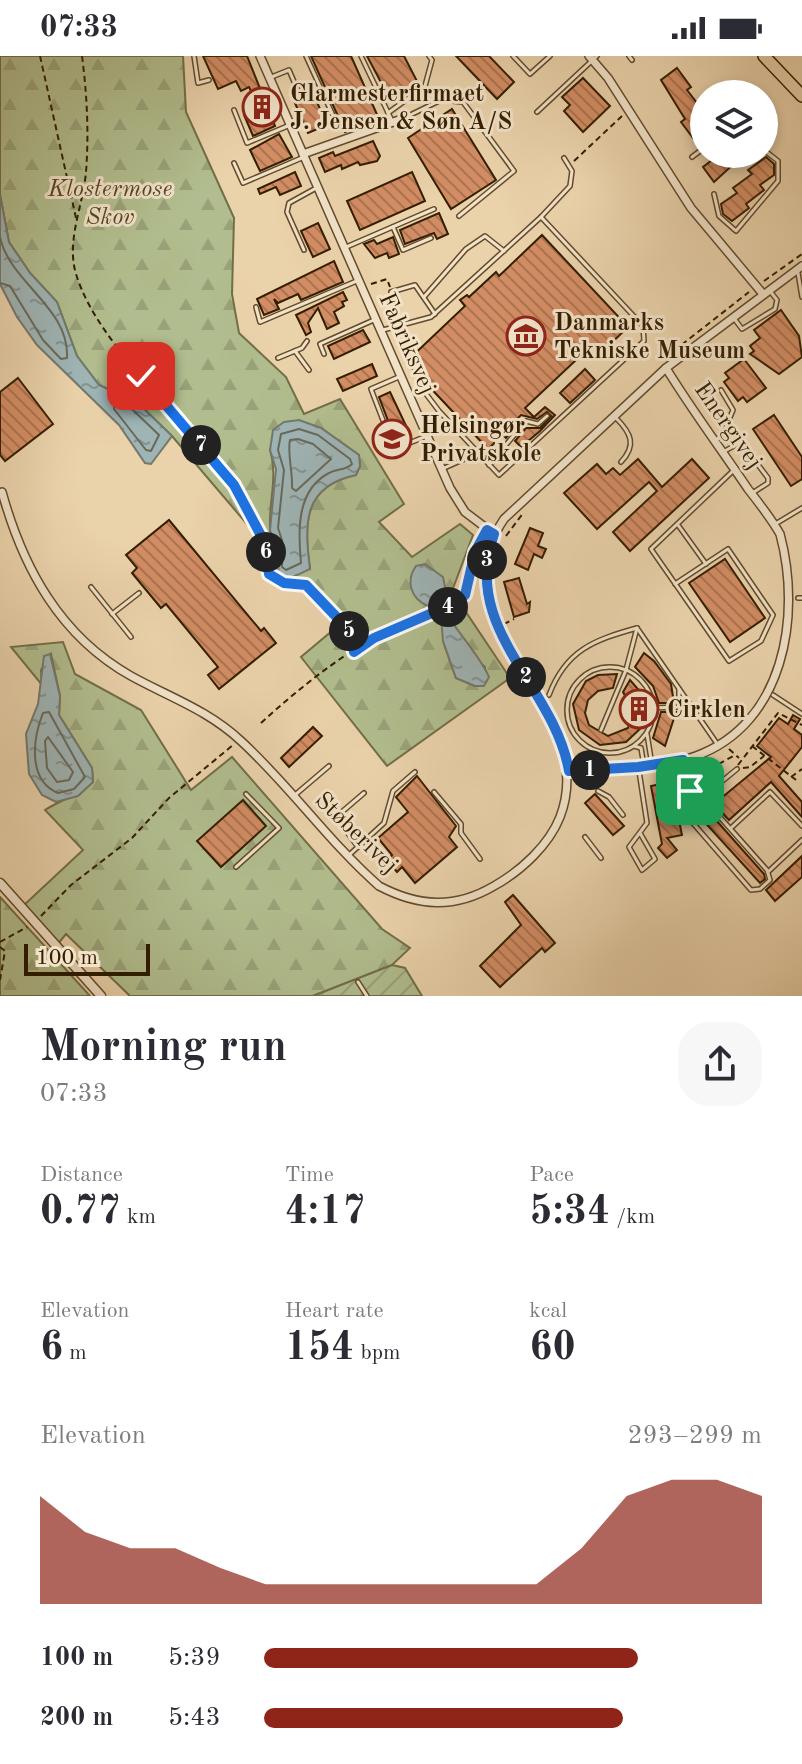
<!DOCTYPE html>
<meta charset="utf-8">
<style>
:root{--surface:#fff;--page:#f7f7f7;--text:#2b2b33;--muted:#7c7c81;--accent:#8f2418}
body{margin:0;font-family:"Old Standard TT",serif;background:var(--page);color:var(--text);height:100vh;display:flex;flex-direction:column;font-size:30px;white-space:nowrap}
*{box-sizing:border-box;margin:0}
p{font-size:26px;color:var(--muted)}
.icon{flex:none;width:44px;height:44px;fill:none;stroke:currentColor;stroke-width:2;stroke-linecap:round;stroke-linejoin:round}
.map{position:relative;height:940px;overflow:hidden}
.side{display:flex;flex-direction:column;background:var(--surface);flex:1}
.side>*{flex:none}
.controls{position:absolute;left:690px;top:24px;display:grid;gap:16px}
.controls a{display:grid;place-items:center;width:88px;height:88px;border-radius:50%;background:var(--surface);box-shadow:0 4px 12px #0003;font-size:40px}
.scale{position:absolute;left:24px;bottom:20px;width:126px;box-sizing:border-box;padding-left:8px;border:4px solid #341e00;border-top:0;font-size:22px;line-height:28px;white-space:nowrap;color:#341e00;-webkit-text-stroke:6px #f1e2c8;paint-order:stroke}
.pin{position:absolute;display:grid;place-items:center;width:68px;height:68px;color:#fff;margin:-34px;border-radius:16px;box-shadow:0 4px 12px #0006}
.km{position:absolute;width:40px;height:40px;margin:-20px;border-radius:50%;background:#222;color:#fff;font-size:22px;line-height:40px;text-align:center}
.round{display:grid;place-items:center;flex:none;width:84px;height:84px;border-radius:32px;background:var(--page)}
.summary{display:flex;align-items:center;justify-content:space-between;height:136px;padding:0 40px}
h1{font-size:44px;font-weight:700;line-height:60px}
.metrics{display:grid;grid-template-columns:repeat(3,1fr);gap:12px;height:136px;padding:8px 40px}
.metrics div{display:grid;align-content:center}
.metrics b{font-size:40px;font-weight:700}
.metrics small{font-size:22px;font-weight:400}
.metrics p{font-size:22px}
.chart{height:224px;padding:16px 40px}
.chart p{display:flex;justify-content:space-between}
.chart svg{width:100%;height:144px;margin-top:8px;fill:var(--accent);opacity:.7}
ul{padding:0 40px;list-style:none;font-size:26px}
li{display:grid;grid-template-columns:128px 96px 1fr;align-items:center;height:60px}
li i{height:20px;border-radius:10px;background:var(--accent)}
.status{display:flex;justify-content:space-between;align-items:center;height:56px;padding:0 40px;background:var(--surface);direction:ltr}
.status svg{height:22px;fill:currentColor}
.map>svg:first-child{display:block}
.forest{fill:url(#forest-firs);stroke:#726e47;stroke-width:2;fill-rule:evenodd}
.garden{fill:url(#garden-furrows);stroke:#726e47;stroke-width:2}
.water{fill:url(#water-ripples);stroke:#74786d;stroke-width:2}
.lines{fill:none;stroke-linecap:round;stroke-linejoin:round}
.shore{stroke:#69695a;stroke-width:2}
.building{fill:url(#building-back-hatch);stroke:#341e00;stroke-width:2}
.service-casing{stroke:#624b2b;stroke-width:6}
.minor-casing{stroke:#624b2b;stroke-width:10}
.tertiary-casing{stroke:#624b2b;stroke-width:11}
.primary-casing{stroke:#341e00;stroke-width:14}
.path{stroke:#341e00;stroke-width:2;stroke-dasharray:6 4;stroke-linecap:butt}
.service{stroke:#f1e2c8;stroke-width:3}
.minor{stroke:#f1e2c8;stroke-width:7}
.tertiary{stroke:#f1e2c8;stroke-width:8}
.primary{stroke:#ead2ab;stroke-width:11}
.route-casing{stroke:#fff;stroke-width:16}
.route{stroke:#1a73e8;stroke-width:10}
.labels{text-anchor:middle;stroke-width:6;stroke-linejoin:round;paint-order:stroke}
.poi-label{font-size:24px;font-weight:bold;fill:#341e00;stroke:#f1e2c8;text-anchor:start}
.park-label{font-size:24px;font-style:italic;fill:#534624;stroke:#f1e2c8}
.street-label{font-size:24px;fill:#341e00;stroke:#f1e2c8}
</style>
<div class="status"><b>07:33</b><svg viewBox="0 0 49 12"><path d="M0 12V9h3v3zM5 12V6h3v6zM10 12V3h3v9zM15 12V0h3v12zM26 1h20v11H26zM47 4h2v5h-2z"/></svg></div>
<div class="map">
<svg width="802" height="940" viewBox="0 0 802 940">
<defs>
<pattern id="forest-firs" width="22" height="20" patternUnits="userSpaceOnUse" patternTransform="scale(2)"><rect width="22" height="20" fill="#b1bd8e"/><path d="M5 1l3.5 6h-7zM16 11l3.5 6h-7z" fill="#99a279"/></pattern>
<pattern id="garden-furrows" width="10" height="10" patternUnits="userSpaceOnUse" patternTransform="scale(2)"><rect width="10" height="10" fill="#b1bd8e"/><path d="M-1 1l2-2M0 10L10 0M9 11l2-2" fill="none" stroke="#99a279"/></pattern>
<pattern id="water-ripples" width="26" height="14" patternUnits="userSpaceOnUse" patternTransform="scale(2)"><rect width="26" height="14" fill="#9eb4b5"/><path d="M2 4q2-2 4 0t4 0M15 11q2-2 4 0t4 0" fill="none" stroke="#829291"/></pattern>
<pattern id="building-back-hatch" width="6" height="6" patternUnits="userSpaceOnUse" patternTransform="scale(2)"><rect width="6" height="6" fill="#d38d64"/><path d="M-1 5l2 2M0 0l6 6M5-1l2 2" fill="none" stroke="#ac7350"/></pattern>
</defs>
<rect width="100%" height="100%" fill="#ead2ab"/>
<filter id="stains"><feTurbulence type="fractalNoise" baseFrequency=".0025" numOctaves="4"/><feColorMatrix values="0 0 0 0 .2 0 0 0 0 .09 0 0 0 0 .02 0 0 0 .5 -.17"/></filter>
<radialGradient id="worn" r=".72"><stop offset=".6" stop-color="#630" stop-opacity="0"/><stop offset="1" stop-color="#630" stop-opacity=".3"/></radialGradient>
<g class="forest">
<path d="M 0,0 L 183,0 L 186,56 L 234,162 L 232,238 L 239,277 L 286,321 L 304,358 L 340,343 L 404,448 L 379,466 L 412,501 L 460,468 L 473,479 L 452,535 L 510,622 L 387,710 L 301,601 L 345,564 L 308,528 L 281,524 L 271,515 L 269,494 L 172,380 L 138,347 L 99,329 L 77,300 L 57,246 L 30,217 L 9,186 L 0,139 ZM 321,372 L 359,399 L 360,410 L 356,419 C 303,430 304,467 310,513 L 274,516 C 274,499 271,486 270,471 C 269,444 278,421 270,394 ZM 448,561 L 475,602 L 485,611 L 484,629 L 475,630 L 456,622 L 443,585 Z"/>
<path d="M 63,586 L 75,618 L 141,654 L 191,734 L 232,701 L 382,873 L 410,892 L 392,909 L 313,940 L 130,940 L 66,878 L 57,889 L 23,850 L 83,794 L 45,754 C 62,743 78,740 93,726 L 92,712 L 59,659 L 60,640 L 51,598 L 41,614 L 42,629 L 11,591 Z"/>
<polygon points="0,841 90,940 0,940"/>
</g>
<polygon class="garden" points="392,909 405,912 422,940 313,940"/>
<g class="water">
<polygon points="0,139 9,186 30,217 57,246 77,300 99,329 138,347 172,380 151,408 145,407 119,369 37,289 17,261 0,228"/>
<path d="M 299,364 L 321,372 L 359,399 L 360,410 L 356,419 C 303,430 304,467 310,513 C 297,519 287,527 274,516 L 274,485 L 270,474 L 276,413 L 270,394 L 273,374 L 284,366 Z"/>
<path d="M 425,508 L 443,521 L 446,536 L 442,543 L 428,550 C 411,543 405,525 416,510 Z"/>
<path d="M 448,560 C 460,579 481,602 489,621 L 484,630 L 475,630 L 456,622 L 443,585 L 441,561 Z"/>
<polygon points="50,598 60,640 59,659 92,712 93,726 78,740 56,746 42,739 29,718 26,678 38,648 44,600"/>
</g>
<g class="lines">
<g class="shore">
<path d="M 0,181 C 9,226 70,252 67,302 L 61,303 L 43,284 L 10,230 L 0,227"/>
<polygon points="119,347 133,354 159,379 151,395 146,394 114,353 114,348"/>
<path d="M 299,373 L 318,379 L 350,403 L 352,408 C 345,415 338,412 329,417 C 296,434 298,476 301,507 L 286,514 L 282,511 L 282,484 L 278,472 L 284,414 L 278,394 L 281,378 Z"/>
<path d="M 298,383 L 313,388 L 331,403 L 296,435 L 292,432 C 293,417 287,396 290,384 Z"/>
<path d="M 49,656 L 85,721 L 74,733 L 58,737 C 27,724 33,682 43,657 Z"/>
<polygon points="48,681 73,716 69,724 57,726 47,712 45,685"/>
</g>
</g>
<g class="building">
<polygon points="203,0 247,0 275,70 253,80 244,59 254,54 250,45 255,43 249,31 241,35 236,25 218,33"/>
<polygon points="311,0 351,0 379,63 345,76"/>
<polygon points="367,0 404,0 419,29 391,45"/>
<polygon points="456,0 489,0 514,26 497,43"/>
<polygon points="677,12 691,31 687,34 701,52 697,55 704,64 704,79 696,86 681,66 685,63 661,24"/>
<polygon points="583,22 610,50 583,76 564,55 570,49 562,41"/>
<polygon points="299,30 301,33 310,30 327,69 308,77 291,38 293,32"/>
<polygon points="452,53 496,124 451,153 408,82"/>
<polygon points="279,78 292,101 260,115 250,94"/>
<polygon points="373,85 380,100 377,105 360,109 358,106 342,113 341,109 325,116 319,102 333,96 335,100"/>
<polygon points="720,98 731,98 737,105 714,126 703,111"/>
<polygon points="766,101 774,108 774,119 760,129 764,134 746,148 749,152 732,165 723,158 721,148 737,137 733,132 752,118 748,114"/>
<polygon points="295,116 301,130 280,139 276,131 260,138 258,133"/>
<polygon points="412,116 425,145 360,174 347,145"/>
<polygon points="439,157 448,178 437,183 434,177 405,188 400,174"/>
<polygon points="318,167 330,193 313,201 301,175"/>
<polygon points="542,179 628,271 600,298 592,289 525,352 534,361 545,351 555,359 540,375 521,391 515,385 526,372 540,372 551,360 547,356 537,363 521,359 511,369 514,372 506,382 503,379 488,393 406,306 465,250 460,244 467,239 469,241 496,216 499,220"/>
<polygon points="393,181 399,198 389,202 387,197 375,202 364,188 374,184 377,188"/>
<polygon points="334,205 343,226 301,244 298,238 278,247 274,243 279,253 264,259 257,243"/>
<polygon points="343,236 347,244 342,246 344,250 334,256 339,267 327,273 318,252 308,267 311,276 306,279 296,259"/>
<polygon points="781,254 799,280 802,301 779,318 750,298 754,295 750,290 760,282 754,274"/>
<polygon points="363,274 370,286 334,303 328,290"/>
<polygon points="744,303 766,332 747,346 743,341 738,345 724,326 729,322 725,317"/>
<polygon points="372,308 377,320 343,335 337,323"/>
<polygon points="585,313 595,324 570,347 560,337"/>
<polygon points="18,322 53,368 5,405 0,399 0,336"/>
<polygon points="390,336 409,376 395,383 379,341"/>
<polygon points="774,359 802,401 802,423 791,430 753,373"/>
<polygon points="638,403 662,431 692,403 709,422 630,495 613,476 657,435 649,426 597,473 564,437 597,408 606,418 613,412 620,419"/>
<polygon points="169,464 261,575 264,572 276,587 219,633 208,619 218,611 166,548 161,552 132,517 137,512 126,499"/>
<polygon points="530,472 543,477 538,490 546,493 542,502 534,498 528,514 515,508"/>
<polygon points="725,503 765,562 730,586 689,527"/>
<polygon points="519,522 527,548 530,546 529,556 514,561 504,526"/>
<polygon points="644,597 654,605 671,628 674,647 659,647 653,630 635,611"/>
<polygon points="617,618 613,632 598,635 588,644 585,657 589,669 608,680 628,672 633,655 623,636 630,624 643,639 645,659 641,672 626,686 600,689 579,674 573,648 586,625 598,619"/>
<polygon points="661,656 676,656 665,690 653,682"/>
<polygon points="793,659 800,663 794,673 802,679 802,691 779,720 802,746 802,761 771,726 729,764 714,748 771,701 757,690 779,662 788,668"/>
<polygon points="313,671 322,680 289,711 281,702"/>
<polygon points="417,720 456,770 449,781 457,791 415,827 402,811 397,816 387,804 392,799 378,782 408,756 396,741"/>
<polygon points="671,726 682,779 667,782 677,794 667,802 658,792 662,788 651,730"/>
<polygon points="595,738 624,770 613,779 585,747"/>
<polygon points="243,744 266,770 221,811 197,785"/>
<polygon points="707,754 764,818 765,823 760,827 700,761"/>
<polygon points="802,800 802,821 775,845 766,834"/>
<polygon points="513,839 555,887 545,896 542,892 500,931 480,910 521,869 505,846"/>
</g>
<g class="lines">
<defs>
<g id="service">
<polyline points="194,0 198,27 209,24"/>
<polyline points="306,0 336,66"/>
<polyline points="361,0 393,67"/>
<polyline points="513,0 530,18 550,0"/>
<polyline points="629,0 632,4"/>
<polyline points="269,22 289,14 295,28"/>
<polyline points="234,54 247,87 290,69"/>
<polyline points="537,56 597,0"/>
<polyline points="388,57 425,30 432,4 429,0"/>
<polyline points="400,64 441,44 463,46 514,115 459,160"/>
<polyline points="692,101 704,92"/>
<polyline points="234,107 243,127 304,101"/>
<polyline points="714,138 719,160 736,175 778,125 778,105 764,94"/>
<polyline points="393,171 403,194 431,182"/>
<polyline points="344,192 434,153"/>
<polyline points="304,194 287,156 289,147 318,131"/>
<polyline points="798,217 802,241"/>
<polyline points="391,236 415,229 435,258"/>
<polyline points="424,241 466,193 485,180 504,195"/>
<polyline points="256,251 260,266 359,224"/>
<polyline points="733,261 742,273 775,253 777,244 770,235"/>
<polyline points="383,274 431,261 541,161 570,130 572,115 564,102"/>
<polyline points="295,295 309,314"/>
<polyline points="324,298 320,288 376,263"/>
<polyline points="278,302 302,292 307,285"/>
<polyline points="401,320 371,333 394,393 427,380"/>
<polyline points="420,330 439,355 499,419 644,285 643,270 541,161"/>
<path d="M 616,362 C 631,377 637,389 621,406"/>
<polyline points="715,385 723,378 733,354 721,334"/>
<polyline points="723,396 741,386 768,422 768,427 754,436"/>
<polyline points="489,409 526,365 538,368 547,360"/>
<polyline points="442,413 478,397"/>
<polyline points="777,467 802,452"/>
<polyline points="678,469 706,508"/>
<polyline points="675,528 728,493 773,559 761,585 729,605 651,493 735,413"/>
<polyline points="91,531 131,581"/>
<polyline points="798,542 802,542"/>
<polyline points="112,558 139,537"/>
<circle cx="610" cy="654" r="43"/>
<path d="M 549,639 C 566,594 594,584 637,572 L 718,689"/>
<polyline points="773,639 802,658"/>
<polyline points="652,652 679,651 679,633"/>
<polyline points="601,674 626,614 637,572"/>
<polyline points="647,678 652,709"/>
<polyline points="634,690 641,692 644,710"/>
<polyline points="683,704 693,745 698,745 737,713"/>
<polyline points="639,715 647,767 629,791 642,814 655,803 640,777"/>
<polyline points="598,735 609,741 623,759"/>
<polyline points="434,736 461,768 461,777 480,803"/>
<polyline points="295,739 329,710"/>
<polyline points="693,745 692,766 751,834 760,833 770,824 767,814 702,741"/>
<polyline points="731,772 770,736 802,770"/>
<polyline points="585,781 601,802"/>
<polyline points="358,791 336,761 364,737"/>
<polyline points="348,800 384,767 393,735 415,716"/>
<polyline points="236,811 279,772 246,738"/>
<polyline points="768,816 802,784"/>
<polyline points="358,926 367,940"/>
</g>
<g id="minor">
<polyline points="260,0 450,432 465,456 494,478"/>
<polyline points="589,0 608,22 691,152 763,238"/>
<polyline points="303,98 399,64"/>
<path d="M 2,436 C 23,512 60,580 131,620 C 169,641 208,654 241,685 C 290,730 329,786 379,830 C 419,851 455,853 494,830 C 521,815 549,789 560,761 C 603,650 430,573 504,463 L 666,312 L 802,210"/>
<path d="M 569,715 C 610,713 656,715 696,700 C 784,668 802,560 780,478 C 771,462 759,447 748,433 C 721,393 691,353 666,312"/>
</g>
<polyline id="tertiary" points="0,827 101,940"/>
<polyline id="primary" points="764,0 802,40"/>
</defs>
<use href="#service" class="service-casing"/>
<use href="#minor" class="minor-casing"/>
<use href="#tertiary" class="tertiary-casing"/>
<use href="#primary" class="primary-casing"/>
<g class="path">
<polyline points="40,0 76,162"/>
<path d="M 82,0 C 87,38 89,78 86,116 C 83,150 66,185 76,218 C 99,293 190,364 234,428 C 245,445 259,469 265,488 C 268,498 266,508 269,518 L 284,527 L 306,529 L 348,573 L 354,596"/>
<polyline points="574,105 622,60"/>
<polyline points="764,225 802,198"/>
<polyline points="371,228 387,223 390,231"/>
<polyline points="666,301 749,236"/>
<polyline points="506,480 524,456"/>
<polyline points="504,568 514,563"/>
<path d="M 261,667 C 296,635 332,606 373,582 C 400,567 439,563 462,541 C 472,531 476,495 484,479"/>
<polyline points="752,690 796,724"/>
<polyline points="729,693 739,702"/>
<polyline points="738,709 778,657 802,669"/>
<polyline points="743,712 750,711 764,700"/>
<polyline points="710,713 735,699"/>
<polyline points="791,721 802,713"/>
<polyline points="41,860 71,829 132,782 169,742 233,689"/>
<polyline points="0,886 27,871"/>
<polyline points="0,891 5,895 0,924"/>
</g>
<use href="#service" class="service"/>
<use href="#minor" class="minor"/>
<use href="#tertiary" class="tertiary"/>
<use href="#primary" class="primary"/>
</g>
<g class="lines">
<defs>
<path id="route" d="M 141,320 L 234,429 L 264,485 L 269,518 L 284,527 L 306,529 L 348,573 L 354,596 L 374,582 L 453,548 L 465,539 L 475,496 L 487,474 L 494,478 C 460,573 554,629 569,715 L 638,711 L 683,704 L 690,735"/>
</defs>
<use href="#route" class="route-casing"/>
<use href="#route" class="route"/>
</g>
<defs>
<symbol id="building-ring" viewBox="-11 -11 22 22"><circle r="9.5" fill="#f1e2c8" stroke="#8f2418" stroke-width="1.5"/><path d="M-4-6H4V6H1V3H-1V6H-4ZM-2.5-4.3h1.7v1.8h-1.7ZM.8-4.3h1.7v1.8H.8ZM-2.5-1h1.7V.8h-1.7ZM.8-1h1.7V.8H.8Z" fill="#8f2418"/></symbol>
<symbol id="museum-ring" viewBox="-11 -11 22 22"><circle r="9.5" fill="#f1e2c8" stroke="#8f2418" stroke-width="1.5"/><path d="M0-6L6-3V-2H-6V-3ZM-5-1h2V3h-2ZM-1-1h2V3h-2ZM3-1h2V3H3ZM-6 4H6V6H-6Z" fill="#8f2418"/></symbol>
<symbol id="school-ring" viewBox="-11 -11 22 22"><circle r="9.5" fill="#f1e2c8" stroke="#8f2418" stroke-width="1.5"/><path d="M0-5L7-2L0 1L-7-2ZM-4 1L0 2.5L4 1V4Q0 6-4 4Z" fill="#8f2418"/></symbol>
</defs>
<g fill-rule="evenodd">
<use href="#building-ring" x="240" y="29" width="44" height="44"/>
<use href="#museum-ring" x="504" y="258" width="44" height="44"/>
<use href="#school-ring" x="370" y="361" width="44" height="44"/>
<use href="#building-ring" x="617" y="631" width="44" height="44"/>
</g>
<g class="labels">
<g class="poi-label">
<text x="290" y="45">Glarmesterfirmaet<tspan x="290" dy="28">J. Jensen &amp; Søn A/S</tspan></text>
<text x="554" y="274">Danmarks<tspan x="554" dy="28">Tekniske Museum</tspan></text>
<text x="420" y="377">Helsingør<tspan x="420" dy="28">Privatskole</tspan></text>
<text x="667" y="661">Cirklen</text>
</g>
<g class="park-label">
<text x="110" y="140">Klostermose<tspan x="110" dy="28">Skov</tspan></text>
</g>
<g class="street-label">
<text transform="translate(408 287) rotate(66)" y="8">Fabriksvej</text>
<text transform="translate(729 369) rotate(55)" y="8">Energivej</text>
<text transform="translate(357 776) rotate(44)" y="8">Støberivej</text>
</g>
</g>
<rect width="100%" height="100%" filter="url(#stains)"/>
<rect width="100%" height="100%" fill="url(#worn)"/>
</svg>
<div class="controls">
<a><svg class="icon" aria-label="layers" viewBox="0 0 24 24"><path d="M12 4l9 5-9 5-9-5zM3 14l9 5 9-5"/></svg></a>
</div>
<div class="scale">100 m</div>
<div class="pin" style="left:690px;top:735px;background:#1e9e55"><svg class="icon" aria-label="arrive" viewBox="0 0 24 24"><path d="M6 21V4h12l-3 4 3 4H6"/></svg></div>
<div class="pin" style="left:141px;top:320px;background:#d93025"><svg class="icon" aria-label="check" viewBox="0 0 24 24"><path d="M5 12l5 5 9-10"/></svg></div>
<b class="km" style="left:590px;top:714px">1</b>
<b class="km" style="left:526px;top:621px">2</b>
<b class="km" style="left:487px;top:504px">3</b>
<b class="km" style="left:448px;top:551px">4</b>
<b class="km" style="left:349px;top:575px">5</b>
<b class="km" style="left:266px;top:496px">6</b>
<b class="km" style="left:201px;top:389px">7</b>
</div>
<section class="side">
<div class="summary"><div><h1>Morning run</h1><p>07:33</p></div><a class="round"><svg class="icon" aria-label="share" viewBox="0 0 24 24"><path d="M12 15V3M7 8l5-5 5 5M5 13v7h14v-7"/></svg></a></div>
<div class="metrics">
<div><p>Distance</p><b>0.77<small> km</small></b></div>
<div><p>Time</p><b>4:17</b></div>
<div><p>Pace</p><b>5:34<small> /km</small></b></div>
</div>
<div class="metrics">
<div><p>Elevation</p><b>6<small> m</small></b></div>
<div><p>Heart rate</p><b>154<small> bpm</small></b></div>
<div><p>kcal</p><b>60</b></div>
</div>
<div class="chart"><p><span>Elevation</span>293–299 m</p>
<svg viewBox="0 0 160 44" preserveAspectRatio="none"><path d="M0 44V11L10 22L20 27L30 27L40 33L50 38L60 38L70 38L80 38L90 38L100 38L110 38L120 27L130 11L140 6L150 6L160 11V44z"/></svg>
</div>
<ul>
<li><b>100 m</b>5:39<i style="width:75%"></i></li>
<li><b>200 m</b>5:43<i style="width:72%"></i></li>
</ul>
</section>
